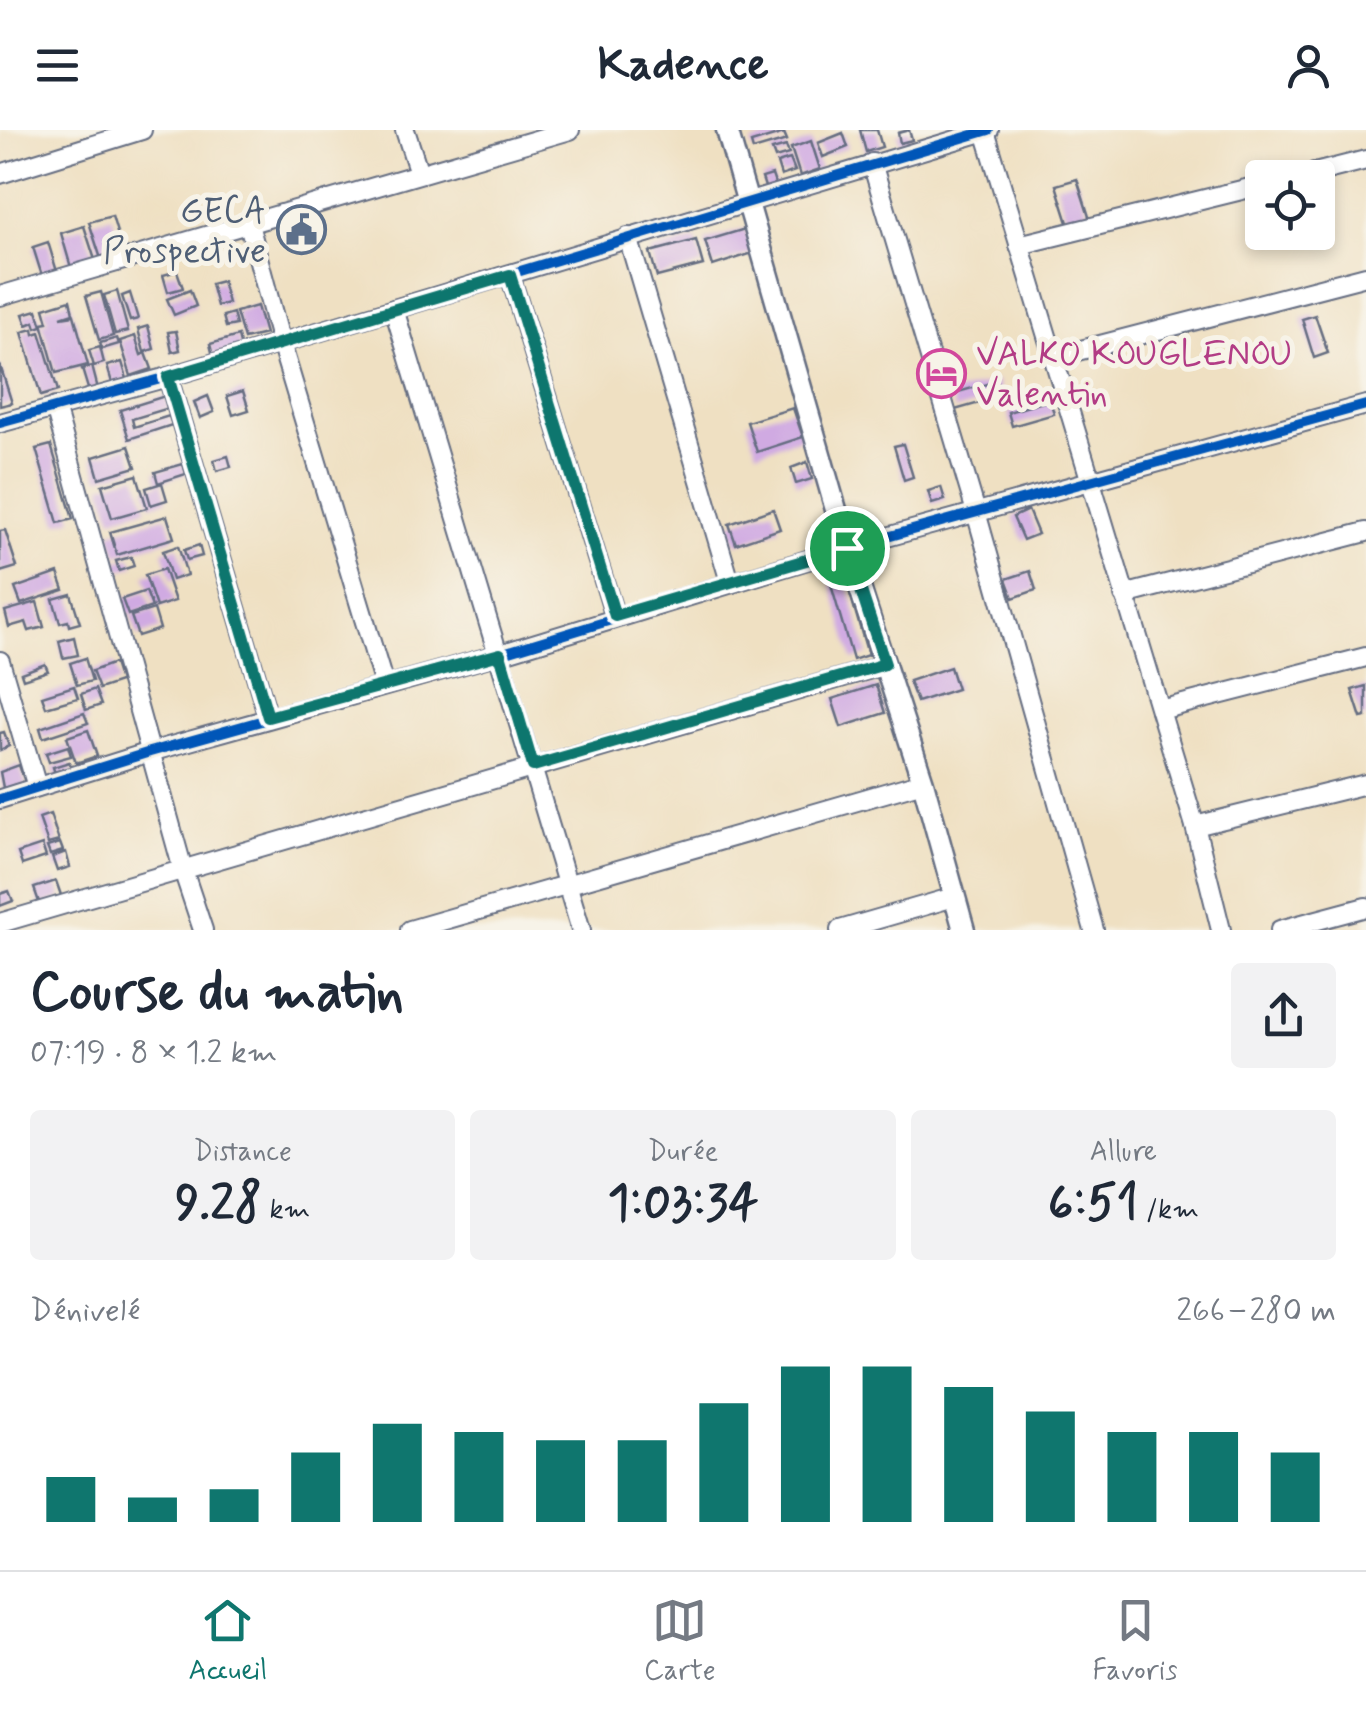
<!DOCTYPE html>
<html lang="fr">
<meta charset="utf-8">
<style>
:root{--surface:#fff;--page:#f2f2f3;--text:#1f2937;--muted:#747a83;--line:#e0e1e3;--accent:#0f766e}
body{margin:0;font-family:Mynerve,sans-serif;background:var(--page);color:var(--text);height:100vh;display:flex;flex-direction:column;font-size:38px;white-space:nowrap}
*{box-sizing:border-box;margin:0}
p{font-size:32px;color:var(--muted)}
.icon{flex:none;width:55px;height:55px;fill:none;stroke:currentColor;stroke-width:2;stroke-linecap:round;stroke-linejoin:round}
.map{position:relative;height:800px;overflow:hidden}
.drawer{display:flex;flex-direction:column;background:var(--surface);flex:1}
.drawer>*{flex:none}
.buttons{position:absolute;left:1245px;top:30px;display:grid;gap:20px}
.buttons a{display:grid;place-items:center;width:90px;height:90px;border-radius:10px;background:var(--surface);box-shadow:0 5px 15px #0003;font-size:50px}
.pin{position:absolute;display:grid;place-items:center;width:85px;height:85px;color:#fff;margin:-42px;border:5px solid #fff;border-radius:50%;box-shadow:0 2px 10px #0007}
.round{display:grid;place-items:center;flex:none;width:105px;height:105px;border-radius:10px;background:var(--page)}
.summary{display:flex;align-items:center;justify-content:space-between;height:170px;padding:0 30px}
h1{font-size:55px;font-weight:800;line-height:75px}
.figures{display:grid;grid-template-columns:repeat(3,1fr);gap:15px;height:170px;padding:10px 30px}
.figures div{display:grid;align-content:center;border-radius:10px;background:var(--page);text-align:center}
.figures b{font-size:50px;font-weight:800}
.figures small{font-size:28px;font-weight:400}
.figures p{font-size:28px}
.chart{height:280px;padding:20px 30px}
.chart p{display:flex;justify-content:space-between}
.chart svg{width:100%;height:180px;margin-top:10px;stroke:var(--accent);stroke-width:6}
header{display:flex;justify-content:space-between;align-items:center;height:130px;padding:0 30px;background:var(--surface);font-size:45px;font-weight:800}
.menu{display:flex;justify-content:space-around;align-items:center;height:140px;border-top:2px solid var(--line);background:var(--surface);font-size:28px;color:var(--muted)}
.menu a{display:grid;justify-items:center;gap:5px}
.menu .current{color:var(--accent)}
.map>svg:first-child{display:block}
.building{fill:#d0aae2}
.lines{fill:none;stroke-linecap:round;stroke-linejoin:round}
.minor-casing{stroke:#656d81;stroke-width:22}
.major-casing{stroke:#656d81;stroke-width:25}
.minor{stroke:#fff;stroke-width:18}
.major{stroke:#fff;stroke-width:20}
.cycleway-casing{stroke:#f7f3e8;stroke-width:16}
.cycleway{stroke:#0057b8;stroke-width:10}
.route-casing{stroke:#fff;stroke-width:20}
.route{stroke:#0f766e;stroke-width:12}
.labels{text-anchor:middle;stroke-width:10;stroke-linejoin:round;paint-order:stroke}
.service-label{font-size:35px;fill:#4e5e75;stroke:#f7f3e8;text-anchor:end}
.hotel-label{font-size:35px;fill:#b23c85;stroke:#f7f3e8;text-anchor:start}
</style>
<header><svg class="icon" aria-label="menu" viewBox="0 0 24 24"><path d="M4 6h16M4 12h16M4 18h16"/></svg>Kadence<svg class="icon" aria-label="person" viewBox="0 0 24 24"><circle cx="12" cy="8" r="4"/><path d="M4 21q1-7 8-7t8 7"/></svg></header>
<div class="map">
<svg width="1366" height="800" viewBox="0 0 1366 800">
<rect width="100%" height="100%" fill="#f7f3e8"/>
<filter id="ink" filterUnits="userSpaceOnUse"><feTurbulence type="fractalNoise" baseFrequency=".01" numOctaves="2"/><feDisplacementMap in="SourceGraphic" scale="20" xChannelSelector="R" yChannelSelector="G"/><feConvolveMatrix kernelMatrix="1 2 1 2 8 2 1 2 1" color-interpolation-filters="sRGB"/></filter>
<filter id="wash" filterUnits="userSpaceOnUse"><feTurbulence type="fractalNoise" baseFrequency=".0048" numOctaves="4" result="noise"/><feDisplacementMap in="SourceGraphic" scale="40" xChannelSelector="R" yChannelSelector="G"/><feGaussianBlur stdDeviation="2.25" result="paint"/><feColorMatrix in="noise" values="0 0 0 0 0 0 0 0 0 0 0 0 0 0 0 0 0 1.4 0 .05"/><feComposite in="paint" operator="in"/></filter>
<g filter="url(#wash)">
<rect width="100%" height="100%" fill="#efe0c2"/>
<g id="blocks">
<g class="building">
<polygon points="860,0 877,0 882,17 866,22"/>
<polygon points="909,0 912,10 900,13 898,3"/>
<polygon points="784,3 787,10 753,20 751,13"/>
<polygon points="843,3 848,17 823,27 818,13"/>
<polygon points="811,11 820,39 800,46 791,18"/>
<polygon points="786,16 789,24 775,28 772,20"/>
<polygon points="790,29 795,41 781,46 777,33"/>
<polygon points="772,45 779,65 769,69 762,48"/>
<polygon points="1077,49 1091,93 1070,99 1056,55"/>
<polygon points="112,86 124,126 102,132 89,92"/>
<polygon points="84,96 96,133 72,141 61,103"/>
<polygon points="745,99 753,123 713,136 705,111"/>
<polygon points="696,110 703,135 657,147 650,122"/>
<polygon points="48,112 58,145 43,149 33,117"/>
<polygon points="177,141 183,158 168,162 163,145"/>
<polygon points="222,151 228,173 217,176 211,154"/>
<polygon points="190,160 196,176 174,185 167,169"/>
<polygon points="117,161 128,201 115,204 104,165"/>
<polygon points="101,162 113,206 99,210 86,166"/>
<polygon points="130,163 138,189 130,191 122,166"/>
<polygon points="70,170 73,183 61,187 74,185 88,235 56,243 42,193 48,192 44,178"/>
<polygon points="257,176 265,204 244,209 236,182"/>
<polygon points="37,180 42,196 36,198 34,192 27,195 23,184"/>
<polygon points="233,183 236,195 226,197 223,186"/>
<polygon points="1315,185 1328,223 1314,228 1302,189"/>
<polygon points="148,196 154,219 144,222 138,199"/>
<polygon points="33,199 34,204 40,202 58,261 41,266 22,202"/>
<polygon points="176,201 180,220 172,222 168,202"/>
<polygon points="135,206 141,225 146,223 152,239 131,246 120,211"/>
<polygon points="238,206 241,218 213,226 210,214"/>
<polygon points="117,208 119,214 102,219 100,213"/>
<polygon points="100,217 104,233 94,236 89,220"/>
<polygon points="122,232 128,252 113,256 107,236"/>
<polygon points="0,235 12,273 0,276"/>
<polygon points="92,236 98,259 89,262 82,239"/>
<polygon points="997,251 1001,267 955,280 951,264"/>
<polygon points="243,261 249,280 233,285 227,266"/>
<polygon points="165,266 169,278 132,289 134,297 169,286 172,295 129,309 120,280"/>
<polygon points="208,266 214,282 200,288 194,272"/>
<polygon points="1050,270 1054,284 1012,296 1008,282"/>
<polygon points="793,278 803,307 757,322 747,292"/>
<polygon points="903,314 913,347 904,350 894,316"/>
<polygon points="51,315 73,389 58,393 36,319"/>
<polygon points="129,316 136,337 99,348 93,327"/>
<polygon points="228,326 231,337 217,341 214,330"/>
<polygon points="807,332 812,349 796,354 791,338"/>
<polygon points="183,334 186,344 158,353 155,342"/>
<polygon points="137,345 147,378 112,388 102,355"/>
<polygon points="162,353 167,370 151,375 146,358"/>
<polygon points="941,357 945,370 932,374 928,361"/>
<polygon points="773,379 780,399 736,414 729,394"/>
<polygon points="1028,380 1038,404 1023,410 1013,387"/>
<polygon points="167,386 174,408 117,425 110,402"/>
<polygon points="5,400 17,437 0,442 0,401"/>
<polygon points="199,415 202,426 187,430 184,420"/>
<polygon points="178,416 187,445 172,450 163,421"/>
<polygon points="131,427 134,436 119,441 116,431"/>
<polygon points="842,436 868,525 853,530 827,441"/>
<polygon points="164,439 175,471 156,477 145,445"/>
<polygon points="1030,441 1036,460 1013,468 1006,449"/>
<polygon points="58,443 64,460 21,474 15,458"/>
<polygon points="146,461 152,477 128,485 122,469"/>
<polygon points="71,464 80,493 69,496 68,491 60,493 53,469"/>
<polygon points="37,472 44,497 29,501 26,492 9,497 5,481"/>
<polygon points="154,479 160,499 138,506 131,486"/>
<polygon points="74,507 78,525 63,528 59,511"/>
<polygon points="85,528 92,551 77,555 70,533"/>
<polygon points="114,533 120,552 99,559 92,541"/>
<polygon points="45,534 48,541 23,549 21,543"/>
<polygon points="950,537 957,559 917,572 909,551"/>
<polygon points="876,555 885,583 841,597 832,569"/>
<polygon points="74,556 78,568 46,577 42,566"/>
<polygon points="1366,556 1366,587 1361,588 1352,560"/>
<polygon points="95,559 101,575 86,580 81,564"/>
<polygon points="84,583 88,593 43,608 40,598"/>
<polygon points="88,600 97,626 76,633 67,607"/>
<polygon points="4,602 9,616 0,620 0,603"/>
<polygon points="68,616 71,626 49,632 46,623"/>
<polygon points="69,632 73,642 56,647 53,637"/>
<polygon points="19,635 26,655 4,663 0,642"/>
<polygon points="50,684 59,711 48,714 39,688"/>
<polygon points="60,713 63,721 50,725 47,717"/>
<polygon points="42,715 46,727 22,735 18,723"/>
<polygon points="66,722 70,737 57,741 52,727"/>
<polygon points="56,751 62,768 40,775 34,758"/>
<polygon points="9,761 13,771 0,776 0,764"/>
</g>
</g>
</g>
<g filter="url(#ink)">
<use href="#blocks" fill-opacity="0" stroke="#656d81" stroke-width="2.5"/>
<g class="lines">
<defs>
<g id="minor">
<polyline points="405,0 419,43"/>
<polyline points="985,1 1195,696 1221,800"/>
<polyline points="872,33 976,382 1094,800"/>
<polyline points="0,44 142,0"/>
<polyline points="1295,48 1366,30"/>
<polyline points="249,94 281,213 384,555"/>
<polyline points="628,107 730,452"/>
<polyline points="1019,115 1262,55"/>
<polyline points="510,145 615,487"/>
<polyline points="0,166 570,0"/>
<polyline points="394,179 581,800"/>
<polyline points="1054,227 1366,146"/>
<polyline points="168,247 268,587"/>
<polyline points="55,277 183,740 203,800"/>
<polyline points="0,293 168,247 989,0"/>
<polyline points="1124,465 1366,402"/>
<polyline points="0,531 37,657"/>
<polyline points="1160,580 1366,527"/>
<polyline points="0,669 150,622 500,524 847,418 1366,275"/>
<polyline points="1195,696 1366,654"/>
<polyline points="0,793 885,535"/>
<polyline points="410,800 923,652"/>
<polyline points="840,800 954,767"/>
<polyline points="1280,800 1366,777"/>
</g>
<polyline id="major" points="727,0 847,418 923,652 964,800"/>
</defs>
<use href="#minor" class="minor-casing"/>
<use href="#major" class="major-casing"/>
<use href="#minor" class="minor"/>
<use href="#major" class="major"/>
<defs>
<g id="cycleway">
<polyline points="0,293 168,247 989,0"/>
<polyline points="0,669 150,622 500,524 847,418 1366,275"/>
</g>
</defs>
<use href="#cycleway" class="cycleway-casing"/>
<use href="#cycleway" class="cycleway"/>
</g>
</g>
<g class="lines" filter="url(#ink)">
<defs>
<polygon id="route" points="510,145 615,486 847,418 885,534 533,636 500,524 268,587 168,247"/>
</defs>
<use href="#route" class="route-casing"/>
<use href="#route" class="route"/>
</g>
<defs>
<symbol id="civic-ring" viewBox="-11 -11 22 22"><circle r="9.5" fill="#f7f3e8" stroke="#5c6f8a" stroke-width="1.5"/><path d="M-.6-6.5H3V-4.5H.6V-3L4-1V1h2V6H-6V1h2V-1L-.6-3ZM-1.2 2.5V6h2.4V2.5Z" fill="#5c6f8a"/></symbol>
<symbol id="hotel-ring" viewBox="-11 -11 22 22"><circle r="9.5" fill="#f7f3e8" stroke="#d1479c" stroke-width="1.5"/><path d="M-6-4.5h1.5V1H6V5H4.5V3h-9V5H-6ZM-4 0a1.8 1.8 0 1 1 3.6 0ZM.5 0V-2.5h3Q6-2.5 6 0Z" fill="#d1479c"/></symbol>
</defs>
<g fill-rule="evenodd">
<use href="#civic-ring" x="274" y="72" width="55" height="55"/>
<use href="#hotel-ring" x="914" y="216" width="55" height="55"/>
</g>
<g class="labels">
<g class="service-label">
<text x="266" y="92">GECA<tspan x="266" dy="40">Prospective</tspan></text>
</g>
<g class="hotel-label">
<text x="976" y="235">VALKO KOUGLENOU<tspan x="976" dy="40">Valentin</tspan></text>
</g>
</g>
</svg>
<div class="buttons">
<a><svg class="icon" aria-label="locate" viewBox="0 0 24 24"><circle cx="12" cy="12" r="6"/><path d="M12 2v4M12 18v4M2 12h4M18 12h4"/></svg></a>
</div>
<div class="pin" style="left:847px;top:418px;background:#1e9e55"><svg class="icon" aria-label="arrive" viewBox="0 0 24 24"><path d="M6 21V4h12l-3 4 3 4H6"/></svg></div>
</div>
<section class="drawer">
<div class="summary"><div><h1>Course du matin</h1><p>07:19 · 8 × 1.2 km</p></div><a class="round"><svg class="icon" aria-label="share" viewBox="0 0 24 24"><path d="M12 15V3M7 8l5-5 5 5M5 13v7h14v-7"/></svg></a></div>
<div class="figures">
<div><p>Distance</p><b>9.28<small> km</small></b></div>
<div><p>Durée</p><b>1:03:34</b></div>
<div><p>Allure</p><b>6:51<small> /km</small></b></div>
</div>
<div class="chart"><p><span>Dénivelé</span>266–280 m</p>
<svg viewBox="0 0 160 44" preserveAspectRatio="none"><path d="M5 44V33M15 44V38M25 44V36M35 44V27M45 44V20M55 44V22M65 44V24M75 44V24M85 44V15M95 44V6M105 44V6M115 44V11M125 44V17M135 44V22M145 44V22M155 44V27"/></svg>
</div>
</section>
<nav class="menu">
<a class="current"><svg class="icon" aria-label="home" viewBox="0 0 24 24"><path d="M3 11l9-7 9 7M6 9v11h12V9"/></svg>Accueil</a>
<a><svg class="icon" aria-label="map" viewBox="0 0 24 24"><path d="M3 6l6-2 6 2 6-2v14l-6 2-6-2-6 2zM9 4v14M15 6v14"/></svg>Carte</a>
<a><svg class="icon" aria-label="saved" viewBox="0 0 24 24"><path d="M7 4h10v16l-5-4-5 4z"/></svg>Favoris</a>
</nav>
